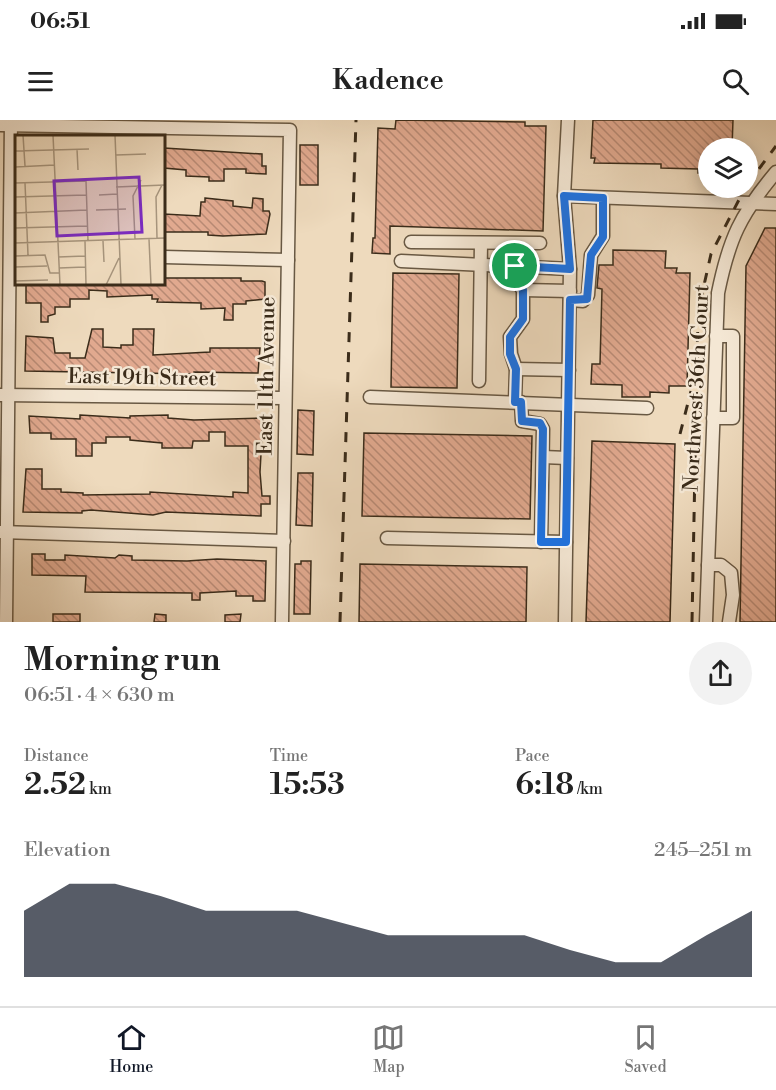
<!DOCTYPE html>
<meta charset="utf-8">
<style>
:root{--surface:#fff;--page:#f2f2f2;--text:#222;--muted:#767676;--line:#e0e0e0;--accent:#111827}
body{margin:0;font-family:"Libre Bodoni",serif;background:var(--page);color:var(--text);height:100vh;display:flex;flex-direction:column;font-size:22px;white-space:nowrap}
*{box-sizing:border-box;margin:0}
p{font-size:20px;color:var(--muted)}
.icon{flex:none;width:33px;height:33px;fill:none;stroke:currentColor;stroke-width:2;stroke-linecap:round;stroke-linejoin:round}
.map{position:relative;height:502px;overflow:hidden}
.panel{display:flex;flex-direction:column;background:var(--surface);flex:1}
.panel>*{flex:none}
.tools{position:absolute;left:698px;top:18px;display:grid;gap:12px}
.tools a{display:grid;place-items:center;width:60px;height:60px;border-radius:50%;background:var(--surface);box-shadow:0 3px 15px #0003;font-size:30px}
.pin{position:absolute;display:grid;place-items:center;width:51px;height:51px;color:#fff;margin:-26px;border:3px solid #fff;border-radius:50%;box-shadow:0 2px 6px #0007}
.round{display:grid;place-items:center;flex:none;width:63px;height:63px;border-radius:32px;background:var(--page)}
.headline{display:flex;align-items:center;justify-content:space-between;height:102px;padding:0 24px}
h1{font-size:33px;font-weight:600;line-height:45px}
.figures{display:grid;grid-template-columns:repeat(3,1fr);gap:9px;height:102px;padding:6px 24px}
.figures div{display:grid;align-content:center}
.figures b{font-size:30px;font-weight:600}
.figures small{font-size:16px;font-weight:400}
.figures p{font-size:16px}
.chart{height:168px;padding:12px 24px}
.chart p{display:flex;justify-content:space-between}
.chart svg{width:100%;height:108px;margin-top:6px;fill:var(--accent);opacity:.7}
.status{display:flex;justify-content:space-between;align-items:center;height:42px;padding:0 30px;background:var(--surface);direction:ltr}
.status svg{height:16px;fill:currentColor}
header{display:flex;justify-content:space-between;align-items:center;height:78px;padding:0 24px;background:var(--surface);font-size:27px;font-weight:600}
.dock{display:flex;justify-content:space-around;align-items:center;height:84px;border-top:2px solid var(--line);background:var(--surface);font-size:16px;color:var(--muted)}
.dock a{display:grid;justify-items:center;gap:3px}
.dock .on{color:var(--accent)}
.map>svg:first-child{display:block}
.building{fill:url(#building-back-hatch);stroke:#3b2c1a;stroke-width:1.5}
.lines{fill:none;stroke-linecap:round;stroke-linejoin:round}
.minor-casing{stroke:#685843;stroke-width:15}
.minor{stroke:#f4e7d4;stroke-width:12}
.rail{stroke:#3b2c1a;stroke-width:3;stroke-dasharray:10 10;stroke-linecap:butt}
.route-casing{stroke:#fff;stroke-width:12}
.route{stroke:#1a73e8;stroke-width:8}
.labels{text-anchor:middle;stroke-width:5;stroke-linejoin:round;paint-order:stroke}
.street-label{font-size:21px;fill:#3b2c1a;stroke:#f4e7d4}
.inset-road{fill:none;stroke:#a6947c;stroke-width:1.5}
.view{fill:#7b2cbf;fill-opacity:0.15;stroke:#7b2cbf;stroke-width:3}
.inset-edge{fill:none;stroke:#3b2c1a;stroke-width:3}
</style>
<div class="status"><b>06:51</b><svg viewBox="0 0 49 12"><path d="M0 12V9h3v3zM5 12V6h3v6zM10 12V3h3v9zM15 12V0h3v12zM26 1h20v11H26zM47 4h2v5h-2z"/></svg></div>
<header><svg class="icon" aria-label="menu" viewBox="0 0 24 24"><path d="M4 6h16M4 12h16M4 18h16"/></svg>Kadence<svg class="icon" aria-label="search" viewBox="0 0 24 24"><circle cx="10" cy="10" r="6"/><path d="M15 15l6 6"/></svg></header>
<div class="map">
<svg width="776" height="502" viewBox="0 0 776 502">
<defs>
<pattern id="building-back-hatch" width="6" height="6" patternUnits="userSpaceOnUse" patternTransform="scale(1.5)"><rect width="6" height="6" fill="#e1a98f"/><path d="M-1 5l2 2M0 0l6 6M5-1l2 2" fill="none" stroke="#b88a74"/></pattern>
</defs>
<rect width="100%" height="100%" fill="#eedabd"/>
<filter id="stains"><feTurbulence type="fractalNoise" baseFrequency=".00333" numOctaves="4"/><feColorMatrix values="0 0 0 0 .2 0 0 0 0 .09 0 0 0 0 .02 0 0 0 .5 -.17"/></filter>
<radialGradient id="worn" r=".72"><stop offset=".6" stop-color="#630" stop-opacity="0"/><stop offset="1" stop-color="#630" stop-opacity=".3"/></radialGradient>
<g class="building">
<polygon points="396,0 525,2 525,6 546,6 543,111 390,106 390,134 372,133 373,118 375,118 378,8 395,9"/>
<polygon points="593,0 733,0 732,28 708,28 708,53 698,53 698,49 661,48 661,44 594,43 595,38 591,38"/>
<rect x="300" y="25" width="18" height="40"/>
<polygon points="164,28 262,34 262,46 266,46 266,54 246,53 246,49 224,49 224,61 209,61 209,57 186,56 186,50 164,48"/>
<polygon points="205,78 233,81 233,86 252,88 253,78 263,79 263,91 269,91 270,94 266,114 223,116 208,115 208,112 164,112 164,94 200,96 201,82 205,82"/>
<polygon points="765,108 776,108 776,502 740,502 746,146"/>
<polygon points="613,130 666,131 665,148 677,148 676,153 690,153 687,266 669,266 669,273 650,272 650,277 622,277 622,265 591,264 592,244 600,244 602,169 597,168 599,145 613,145"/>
<polygon points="393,153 459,154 457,268 391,267"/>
<polygon points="164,158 241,158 241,161 262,161 265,162 265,179 246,181 246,184 233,184 233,200 224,200 225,188 201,189 201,183 157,182 158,179 152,179 152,175 107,177 107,171 89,170 89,179 70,179 70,187 55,187 55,194 48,196 48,202 41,202 41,183 26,183 26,164 164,164"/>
<polygon points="92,209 103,209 103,227 121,228 121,225 133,225 133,209 154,209 153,235 210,232 210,228 260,228 258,253 194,252 194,254 25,251 26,216 53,218 55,233 70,233 70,238 85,238"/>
<polygon points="298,290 314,291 313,335 297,334"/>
<polygon points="80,295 130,298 130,296 168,295 168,298 194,300 263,298 260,352 262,376 270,376 270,384 261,384 261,396 166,392 153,395 91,390 82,391 82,393 23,392 26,349 42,349 42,369 61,369 61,372 83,373 83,375 150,374 150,372 233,377 233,372 248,373 248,326 225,326 225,312 209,312 209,321 193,321 192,328 162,328 162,323 130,320 130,317 106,317 106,323 92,323 92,336 76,336 76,319 51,319 51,313 30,313 29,296 80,299"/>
<polygon points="364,313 532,316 530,399 362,396"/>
<polygon points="592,321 675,324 670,502 586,502"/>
<polygon points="298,353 313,353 312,406 296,405"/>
<polygon points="32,434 45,434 45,440 65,440 65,435 115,438 119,435 132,436 132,440 187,441 217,439 266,441 265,481 253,481 253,476 236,476 236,471 200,473 200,480 192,480 192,473 85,472 86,456 32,455"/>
<polygon points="301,441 311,441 310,494 294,494 295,444 301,444"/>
<polygon points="360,444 527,447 526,502 359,502"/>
<rect x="53" y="494" width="27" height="8"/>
<polygon points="155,494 166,495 166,502 154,502"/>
<polygon points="241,494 240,502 225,502 225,495"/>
</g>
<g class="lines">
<defs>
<g id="minor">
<polyline points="0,5 290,10 282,502"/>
<polyline points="564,76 776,84"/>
<polyline points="411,122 540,123"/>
<polyline points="164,137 288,140"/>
<polyline points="401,141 570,149"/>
<polyline points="523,170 570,171"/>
<polyline points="570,180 583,181 588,175 591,135 603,116 603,78"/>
<polyline points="516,249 569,250"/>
<polyline points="479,261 481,123"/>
<polyline points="1,275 285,278"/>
<polyline points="370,277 647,288"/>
<polyline points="515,282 516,249 511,234 510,217 523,199 523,170 515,159 515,146"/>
<polyline points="521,282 522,301 540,304 543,309 541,422"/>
<polyline points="713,298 733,298 733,216 716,216"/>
<polyline points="543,337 567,338"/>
<polyline points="1,412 284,421"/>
<polyline points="387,418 566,422"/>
<polyline points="708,445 721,445 731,453 733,475 729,502"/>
<polyline points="6,502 11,0"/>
<polyline points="565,502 570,149 564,76 568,0"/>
<path d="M 706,502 L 718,173 C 729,119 740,95 776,52"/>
</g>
</defs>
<use href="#minor" class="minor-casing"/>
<use href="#minor" class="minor"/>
<g class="rail">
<polyline points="747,65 776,26"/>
<polyline points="680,314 691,271"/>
<polyline points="340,502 356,0"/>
<polyline points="692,502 698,192 711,134 745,68"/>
</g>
</g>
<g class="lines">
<defs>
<polygon id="route" points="564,76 603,78 603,117 591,135 587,179 570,180 566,422 541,422 543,309 540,303 522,301 521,282 515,282 516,249 510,234 510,217 523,199 523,170 515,159 515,146 570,149"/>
</defs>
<use href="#route" class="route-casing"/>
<use href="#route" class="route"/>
</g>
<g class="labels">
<g class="street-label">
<text transform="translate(266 256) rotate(-89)" y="7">East 11th Avenue</text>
<text transform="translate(142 257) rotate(1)" y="7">East 19th Street</text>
<text transform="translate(696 268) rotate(-87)" y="7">Northwest 36th Court</text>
</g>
</g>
<g transform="translate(15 15)">
<rect width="150" height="150" fill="#eedabd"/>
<path class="inset-road" d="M 8,0 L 10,31M 38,0 L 45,150M 100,0 L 106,150M 62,14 L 63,35M 0,16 L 74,14M 101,20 L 131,19M 0,32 L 40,30M 0,48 L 71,46 L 73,106M 10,48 L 13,120M 101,52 L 150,50M 84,60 L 102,59M 0,62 L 71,60M 81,75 L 111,74M 0,78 L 72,75M 0,93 L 72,91M 142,103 L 141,62 L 147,50M 120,104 L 118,61 L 126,45M 134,104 L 136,150M 70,106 L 71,150M 88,106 L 89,127M 0,108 L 150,103M 0,121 L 30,120 L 35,138 L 44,138M 43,122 L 70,121M 0,132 L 32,131M 44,133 L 70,132M 0,146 L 33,145M 91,150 L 104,123"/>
<path class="view" d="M 124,42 L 127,97 L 42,101 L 39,46 Z"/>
<rect width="150" height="150" class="inset-edge"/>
</g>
<rect width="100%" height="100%" filter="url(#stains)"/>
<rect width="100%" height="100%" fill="url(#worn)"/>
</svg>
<div class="tools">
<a><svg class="icon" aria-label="layers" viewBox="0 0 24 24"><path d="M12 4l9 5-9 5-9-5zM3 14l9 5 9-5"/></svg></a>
</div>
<div class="pin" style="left:515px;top:146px;background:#1e9e55"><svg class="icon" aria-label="arrive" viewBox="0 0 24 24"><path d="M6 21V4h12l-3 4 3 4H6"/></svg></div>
</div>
<section class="panel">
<div class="headline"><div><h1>Morning run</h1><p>06:51 · 4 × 630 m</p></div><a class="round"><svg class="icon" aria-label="share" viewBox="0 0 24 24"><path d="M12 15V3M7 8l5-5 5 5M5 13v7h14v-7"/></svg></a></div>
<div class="figures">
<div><p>Distance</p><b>2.52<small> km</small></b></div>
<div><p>Time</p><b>15:53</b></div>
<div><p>Pace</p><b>6:18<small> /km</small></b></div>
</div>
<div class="chart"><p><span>Elevation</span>245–251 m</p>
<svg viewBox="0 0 160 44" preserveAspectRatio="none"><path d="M0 44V17L10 6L20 6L30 11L40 17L50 17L60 17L70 22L80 27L90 27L100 27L110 27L120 33L130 38L140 38L150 27L160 17V44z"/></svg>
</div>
</section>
<nav class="dock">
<a class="on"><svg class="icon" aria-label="home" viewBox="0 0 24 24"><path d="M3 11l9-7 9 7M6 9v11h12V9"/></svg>Home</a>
<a><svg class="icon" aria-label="map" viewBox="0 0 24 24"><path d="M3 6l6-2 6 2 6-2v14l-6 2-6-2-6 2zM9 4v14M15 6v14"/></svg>Map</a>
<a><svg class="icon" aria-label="saved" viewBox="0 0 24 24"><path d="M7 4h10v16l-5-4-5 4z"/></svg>Saved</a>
</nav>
